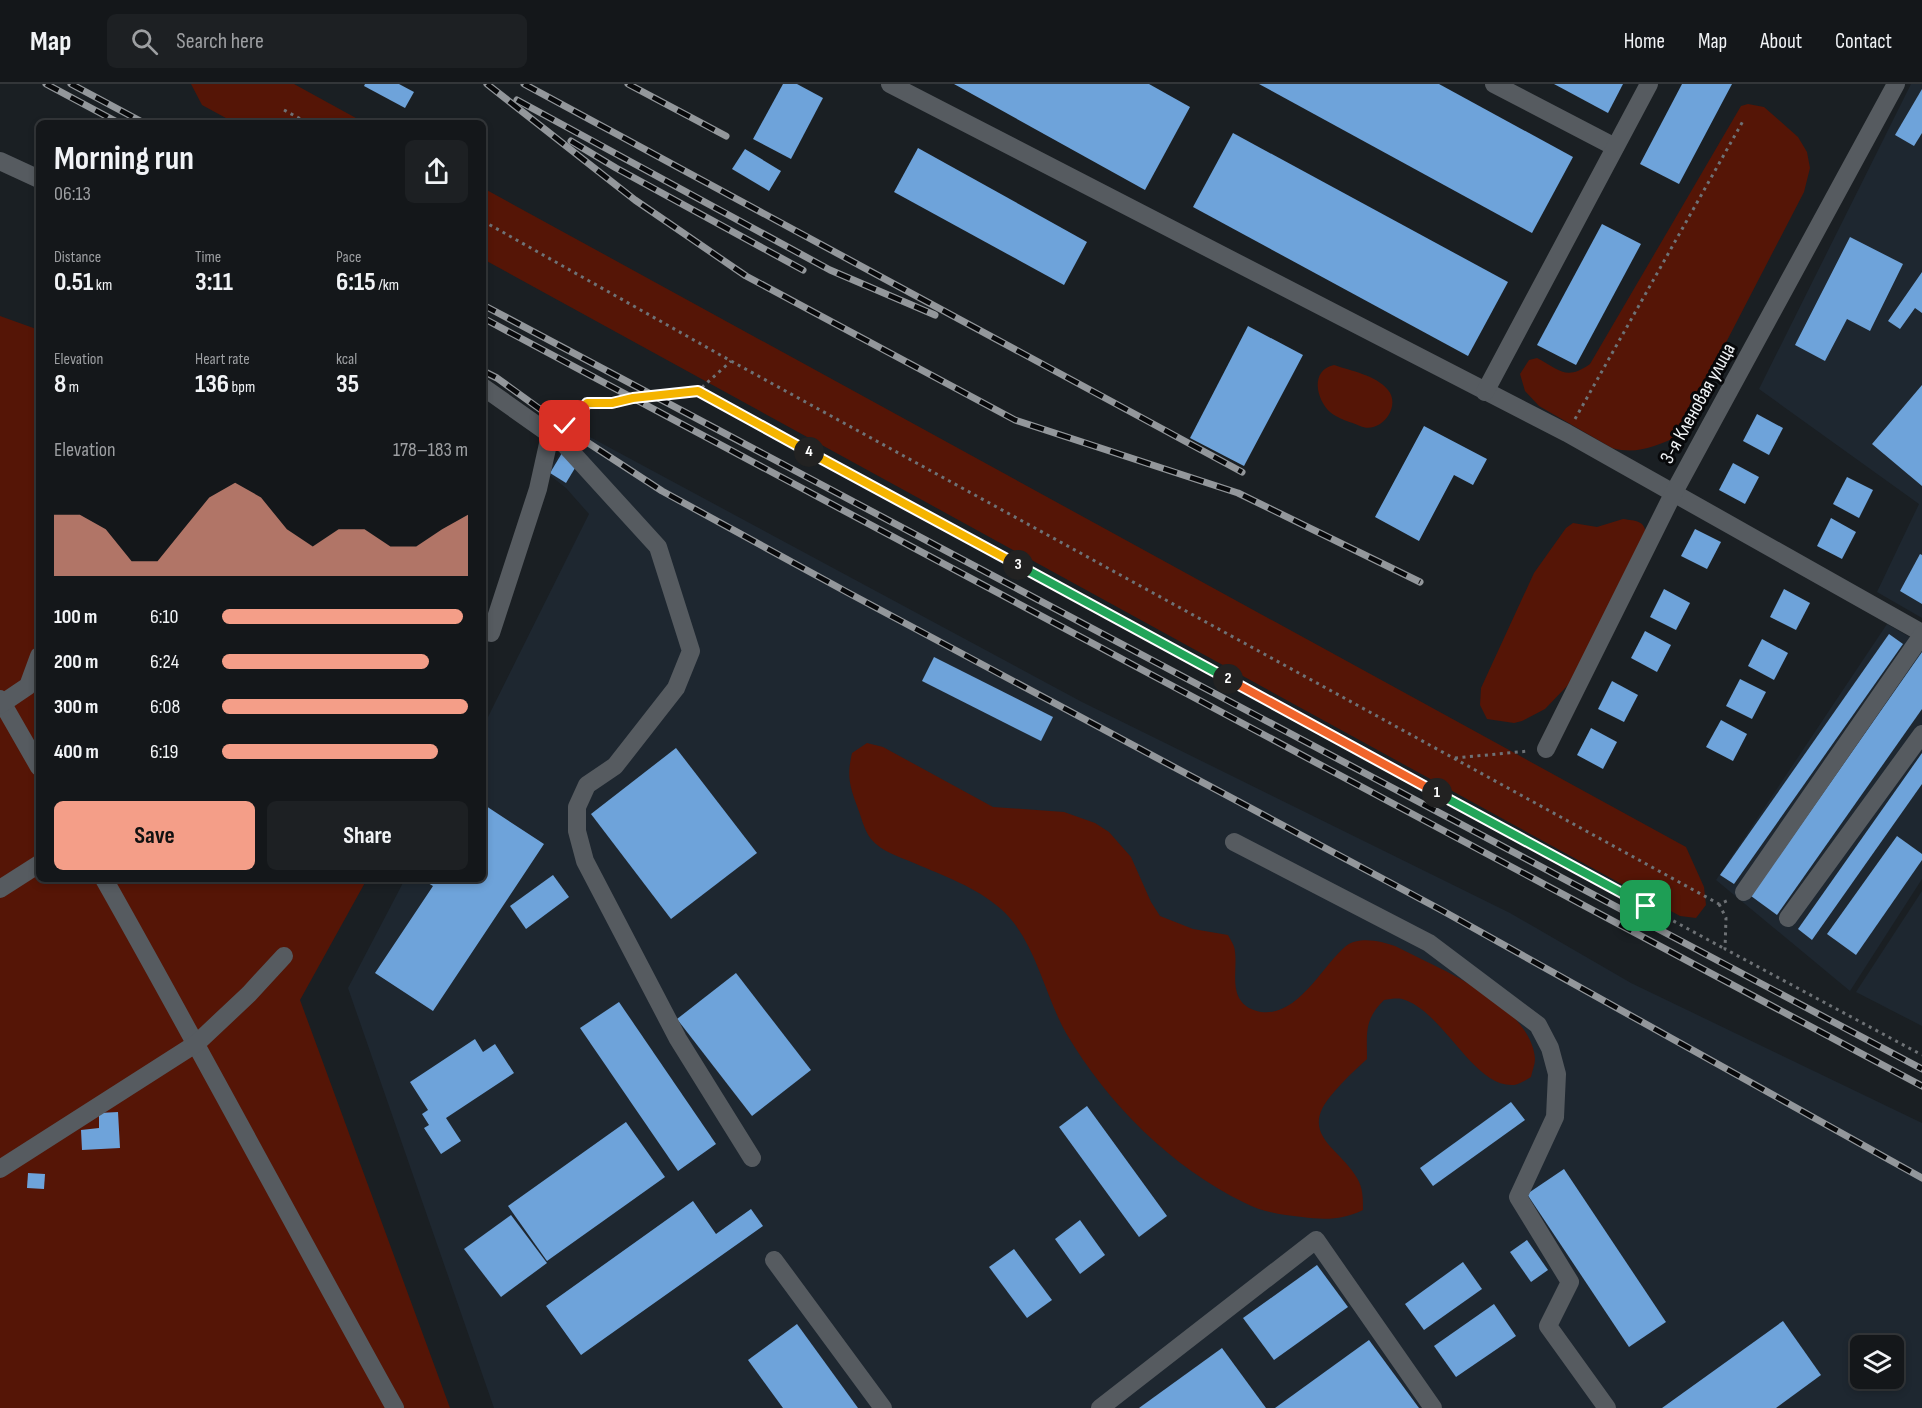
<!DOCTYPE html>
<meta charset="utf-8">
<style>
:root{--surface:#14171a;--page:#1d2023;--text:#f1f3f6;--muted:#9d9fa2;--line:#333639;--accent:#f49e88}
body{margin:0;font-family:"Sofia Sans Condensed",sans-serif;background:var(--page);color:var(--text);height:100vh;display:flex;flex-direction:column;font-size:22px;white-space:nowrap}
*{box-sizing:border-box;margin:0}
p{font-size:20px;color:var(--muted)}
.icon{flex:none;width:33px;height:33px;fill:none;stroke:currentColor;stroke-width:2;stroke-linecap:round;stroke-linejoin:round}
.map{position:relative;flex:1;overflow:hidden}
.panel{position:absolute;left:36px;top:36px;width:450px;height:762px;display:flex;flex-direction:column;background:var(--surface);border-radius:9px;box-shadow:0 3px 9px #0003,0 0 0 2px var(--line)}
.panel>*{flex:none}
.tools{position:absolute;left:1850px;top:1251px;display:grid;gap:12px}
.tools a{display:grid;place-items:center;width:54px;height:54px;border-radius:9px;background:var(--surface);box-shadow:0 3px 9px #0003,0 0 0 2px var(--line);font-size:30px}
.pin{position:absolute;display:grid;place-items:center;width:51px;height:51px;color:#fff;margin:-26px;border-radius:12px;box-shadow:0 3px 9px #0006}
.km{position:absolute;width:30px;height:30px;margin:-15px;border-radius:50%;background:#222;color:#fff;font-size:16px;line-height:30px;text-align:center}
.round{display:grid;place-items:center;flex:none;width:63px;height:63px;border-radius:9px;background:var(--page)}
.head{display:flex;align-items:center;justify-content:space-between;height:102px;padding:0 18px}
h1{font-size:33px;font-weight:700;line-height:45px}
.metrics{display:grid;grid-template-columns:repeat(3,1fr);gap:9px;height:102px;padding:6px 18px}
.metrics div{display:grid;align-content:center}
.metrics b{font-size:26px;font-weight:700}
.metrics small{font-size:16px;font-weight:400}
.metrics p{font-size:16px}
.chart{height:168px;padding:12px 18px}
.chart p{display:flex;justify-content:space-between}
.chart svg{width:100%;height:108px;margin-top:6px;fill:var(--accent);opacity:.7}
.button{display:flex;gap:12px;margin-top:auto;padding:12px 18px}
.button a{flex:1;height:69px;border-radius:9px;background:var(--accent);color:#111;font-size:24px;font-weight:700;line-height:69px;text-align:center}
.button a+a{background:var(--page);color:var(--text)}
ul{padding:0 18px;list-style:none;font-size:20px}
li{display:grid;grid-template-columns:96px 72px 1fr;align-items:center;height:45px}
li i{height:15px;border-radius:8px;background:var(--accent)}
header{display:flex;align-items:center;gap:36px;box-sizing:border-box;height:84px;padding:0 30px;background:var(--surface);border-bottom:2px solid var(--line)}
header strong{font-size:28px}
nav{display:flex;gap:33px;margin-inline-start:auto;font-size:21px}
.search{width:420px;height:54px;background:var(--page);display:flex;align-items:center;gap:15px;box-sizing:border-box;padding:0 21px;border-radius:9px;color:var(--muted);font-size:22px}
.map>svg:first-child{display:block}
.built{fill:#1e2730;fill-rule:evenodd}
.green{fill:#551506}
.building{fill:#6ea3da}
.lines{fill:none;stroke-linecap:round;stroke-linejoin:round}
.path{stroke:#6e7276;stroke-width:3;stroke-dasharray:3 4.5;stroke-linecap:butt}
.minor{stroke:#565b60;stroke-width:18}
.rail-casing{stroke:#93979b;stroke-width:7}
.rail{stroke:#07080a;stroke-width:4.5;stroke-dasharray:14;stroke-linecap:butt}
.split-1-casing{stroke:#fff;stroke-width:12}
.split-2-casing{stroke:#fff;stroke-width:12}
.split-3-casing{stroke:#fff;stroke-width:12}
.split-4-casing{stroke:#fff;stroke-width:12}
.split-5-casing{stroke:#fff;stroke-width:12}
.split-1{stroke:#22a559;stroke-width:8}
.split-2{stroke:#f0652b;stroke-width:8}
.split-3{stroke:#22a559;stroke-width:8}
.split-4{stroke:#f5b400;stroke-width:8}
.split-5{stroke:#f5b400;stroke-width:8}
.labels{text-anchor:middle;stroke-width:6;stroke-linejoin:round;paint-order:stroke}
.street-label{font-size:20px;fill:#f1f4f7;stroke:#07080a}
</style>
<header>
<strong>Map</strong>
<div class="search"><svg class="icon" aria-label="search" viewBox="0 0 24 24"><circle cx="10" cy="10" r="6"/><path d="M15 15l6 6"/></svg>Search here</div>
<nav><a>Home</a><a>Map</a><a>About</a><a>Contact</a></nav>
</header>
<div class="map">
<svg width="1922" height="1324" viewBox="0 0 1922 1324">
<rect width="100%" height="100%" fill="#1a1f23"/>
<g class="built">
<polygon points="1911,0 1922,0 1922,534 1877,508 1919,420 1759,305"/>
<path d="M 575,345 L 1082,618 L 1510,829 L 1631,899 L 1922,1039 L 1922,1324 L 494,1324 L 348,904 L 405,795 L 483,795 L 483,643 L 589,430 L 566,404 L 547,389 ZM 1860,1262 L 1893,1262 L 1893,1294 L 1860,1294 Z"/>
<polygon points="1887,540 1922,560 1922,795 1850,907 1716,796"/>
<polygon points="1922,807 1922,942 1856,908"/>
</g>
<g class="green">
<polygon points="191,0 294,0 365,39 235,39 202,21"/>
<path d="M 1748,20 L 1764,23 L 1798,53 L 1807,68 L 1810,84 L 1804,108 L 1677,353 C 1655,362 1637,371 1612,364 L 1539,322 L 1525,307 L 1520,290 L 1529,276 L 1537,274 C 1560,286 1566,297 1590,280 L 1741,22 Z"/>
<polygon points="483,104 1686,763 1704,803 1706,821 1696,834 1680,832 483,175"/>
<polygon points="0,232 39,246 39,795 367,795 300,916 450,1324 0,1324"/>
<path d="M 1334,281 C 1351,287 1376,291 1388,306 C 1402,323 1380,351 1360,342 C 1351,338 1338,335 1330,328 C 1316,315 1310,286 1334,281 Z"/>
<path d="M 1623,435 C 1636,437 1645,436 1646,451 L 1568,601 L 1545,625 L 1522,637 L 1514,639 L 1487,635 L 1480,621 L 1481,604 L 1534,489 L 1566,444 L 1573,439 L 1597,443 Z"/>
<path d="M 867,659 L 883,663 L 993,723 L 1064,728 L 1095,739 L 1109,748 L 1131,773 L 1151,818 L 1160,832 L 1193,845 L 1228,851 C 1231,857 1235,862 1235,868 C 1237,883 1232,900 1239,914 C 1244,923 1252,926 1261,928 C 1298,933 1322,882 1346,862 C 1359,852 1381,857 1395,862 C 1437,884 1531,920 1535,975 C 1535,981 1532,987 1531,993 C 1526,996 1520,1000 1514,1001 C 1473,1004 1443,926 1402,915 C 1397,914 1390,915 1384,916 C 1364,936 1367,948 1367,975 C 1356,985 1344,996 1334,1008 C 1296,1050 1339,1063 1357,1094 C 1363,1104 1363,1114 1363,1126 C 1343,1136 1324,1136 1302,1133 C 1282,1131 1262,1128 1245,1119 C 1171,1083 1108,1020 1066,949 C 1044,910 1035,855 1001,825 C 976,803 944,792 914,779 C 898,772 882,768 871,755 C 864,746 861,732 857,722 C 849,700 847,691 852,669 Z"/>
</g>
<g class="building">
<polygon points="365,0 399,0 414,8 405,24 364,2"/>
<polygon points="783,0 797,0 823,14 791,75 753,55"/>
<polygon points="954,0 1149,0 1190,23 1145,106"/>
<polygon points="1259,0 1439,0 1573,73 1532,149"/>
<polygon points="1554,0 1623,0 1608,29"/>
<polygon points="1682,0 1732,0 1679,100 1640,80"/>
<polygon points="1922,5 1922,49 1914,62 1895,51"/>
<polygon points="1233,49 1508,198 1468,272 1193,123"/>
<polygon points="918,64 1087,158 1064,201 894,108"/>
<polygon points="745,65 781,87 769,107 732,85"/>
<polygon points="1602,140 1641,160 1576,281 1537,261"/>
<polygon points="1850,153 1903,180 1870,247 1847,235 1825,277 1795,261"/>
<polygon points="1922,188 1922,229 1915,224 1900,245 1888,237"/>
<polygon points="1248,242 1303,271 1244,382 1190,354"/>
<polygon points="1922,301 1922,402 1872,360"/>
<polygon points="1757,330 1783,344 1769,371 1743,357"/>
<polygon points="1424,342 1487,375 1473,401 1454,391 1419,457 1375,433"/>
<polygon points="562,369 578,379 566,399 550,389"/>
<polygon points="1733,379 1759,393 1745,420 1719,406"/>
<polygon points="1847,393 1873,406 1859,434 1833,420"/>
<polygon points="1831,434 1856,448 1842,475 1817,462"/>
<polygon points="1695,445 1721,458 1707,485 1681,472"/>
<polygon points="1920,470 1922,471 1922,520 1900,507"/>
<polygon points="1664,505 1690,519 1676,546 1650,533"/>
<polygon points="1784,505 1810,519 1796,546 1770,533"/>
<polygon points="1645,547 1671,561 1657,588 1631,574"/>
<polygon points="1889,550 1903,560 1734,800 1720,791"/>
<polygon points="1762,555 1788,569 1774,596 1748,582"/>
<polygon points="1922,568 1922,625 1777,831 1751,812"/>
<polygon points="934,573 1053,633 1041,657 922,597"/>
<polygon points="1740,595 1766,608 1752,635 1726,622"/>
<polygon points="1612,597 1638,611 1624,638 1598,625"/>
<polygon points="1721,636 1747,650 1733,677 1706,663"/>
<polygon points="1591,644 1617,658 1603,685 1577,671"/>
<polygon points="676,664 757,769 671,835 591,730"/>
<polygon points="1922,669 1922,700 1812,856 1798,845"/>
<polygon points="483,720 544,760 433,927 375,889 433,802 421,795 483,795"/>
<polygon points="1897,752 1922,770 1922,776 1856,871 1827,850"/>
<polygon points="553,791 569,813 526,845 510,822"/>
<polygon points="736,889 811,986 752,1032 677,935"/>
<polygon points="619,918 716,1060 678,1087 580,944"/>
<polygon points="475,955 483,968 495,960 514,989 446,1034 461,1057 441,1070 424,1044 429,1041 422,1030 428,1026 410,998"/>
<polygon points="1511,1018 1525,1036 1433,1102 1420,1084"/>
<polygon points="1087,1022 1167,1132 1139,1153 1059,1043"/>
<polygon points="118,1028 120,1064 82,1066 81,1046 99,1044 99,1029"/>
<polygon points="626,1038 665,1093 547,1177 508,1122"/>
<polygon points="1564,1085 1666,1238 1629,1263 1527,1110"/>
<polygon points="28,1089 45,1090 44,1105 27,1104"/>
<polygon points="693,1117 716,1150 751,1125 763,1142 581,1271 546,1222"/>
<polygon points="511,1131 547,1179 501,1213 464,1165"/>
<polygon points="1080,1136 1105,1171 1080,1190 1055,1155"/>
<polygon points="1527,1156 1548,1186 1531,1198 1510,1168"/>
<polygon points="1014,1165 1052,1216 1027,1234 989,1183"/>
<polygon points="1463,1178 1482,1205 1424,1246 1405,1220"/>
<polygon points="1317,1181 1348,1223 1274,1276 1243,1234"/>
<polygon points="1494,1220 1516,1252 1456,1293 1434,1262"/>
<polygon points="1783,1237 1821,1291 1776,1324 1662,1324"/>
<polygon points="797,1240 858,1324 783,1324 748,1276"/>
<polygon points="1369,1256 1419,1324 1275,1324"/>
<polygon points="1222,1264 1266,1324 1139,1324"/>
</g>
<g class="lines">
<g class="path">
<polyline points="284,26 308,39"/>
<polyline points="483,137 731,277 1719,820 1729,816"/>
<polyline points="698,307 1725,865"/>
<polyline points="1575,335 1743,37"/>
<polyline points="565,342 576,336 587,319 612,319 633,314 698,307 731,277"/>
<polyline points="1455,674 1529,667"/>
<polyline points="1719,820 1726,834 1725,865 1922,971"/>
</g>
<g class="minor">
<polyline points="890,0 1567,349 1922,549"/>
<polyline points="1494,0 1615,63"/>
<polyline points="0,77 39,95"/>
<polyline points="483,303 565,361 658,463 691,567 676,604 615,682 587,701 577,723 577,747 585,777 678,955 752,1074"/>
<polyline points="1485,308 1649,0"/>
<polyline points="491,549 538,405 550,351"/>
<polyline points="0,615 39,683"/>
<polyline points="0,621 28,602 39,572"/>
<polyline points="1546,665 1673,410 1896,0"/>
<polyline points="1234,758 1429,859 1538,941 1550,964 1557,990 1555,1033 1518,1113 1570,1198 1548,1242 1607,1324"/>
<path d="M 104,795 C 203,970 297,1148 395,1324"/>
<polyline points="0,805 39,780"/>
<polyline points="1744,808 1922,551"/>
<polyline points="1788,834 1922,650"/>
<polyline points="0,1085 197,959 249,910 284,872"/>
<polyline points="774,1176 883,1324"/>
<polyline points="1100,1324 1316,1156 1433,1324"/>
</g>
<defs>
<g id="rail">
<polyline points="46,0 119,39"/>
<polyline points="71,0 144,39"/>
<polyline points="487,0 635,116 746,192 1015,336 1238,409 1420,498"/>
<polyline points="524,0 1242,388"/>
<polyline points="628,0 726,52"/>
<polyline points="517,16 830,186 935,231"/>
<polyline points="571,57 616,84 803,186"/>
<polyline points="483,221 1922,985"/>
<polyline points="483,234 1922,1002"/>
<polyline points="483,287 497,294 573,349 662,407 843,506 1443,827 1922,1094"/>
</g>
</defs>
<use href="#rail" class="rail-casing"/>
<use href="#rail" class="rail"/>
</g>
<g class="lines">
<defs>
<polyline id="split-1" points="1437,709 1646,822"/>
<polyline id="split-2" points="1228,595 1437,709"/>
<polyline id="split-3" points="1018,481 1228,595"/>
<polyline id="split-4" points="809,368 1018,481"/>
<polyline id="split-5" points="565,342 576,336 587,319 612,319 633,314 698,307 809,368"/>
</defs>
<use href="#split-1" class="split-1-casing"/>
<use href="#split-2" class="split-2-casing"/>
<use href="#split-3" class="split-3-casing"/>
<use href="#split-4" class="split-4-casing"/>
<use href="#split-5" class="split-5-casing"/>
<use href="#split-1" class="split-1"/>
<use href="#split-2" class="split-2"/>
<use href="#split-3" class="split-3"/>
<use href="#split-4" class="split-4"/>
<use href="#split-5" class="split-5"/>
</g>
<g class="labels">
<g class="street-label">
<text transform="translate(1697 319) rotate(-61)" y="7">3-я Кленовая улица</text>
</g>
</g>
</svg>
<div class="tools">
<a><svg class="icon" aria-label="layers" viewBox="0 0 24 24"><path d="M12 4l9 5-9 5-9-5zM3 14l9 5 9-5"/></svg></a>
</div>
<div class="pin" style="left:1646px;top:822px;background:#1e9e55"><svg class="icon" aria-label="arrive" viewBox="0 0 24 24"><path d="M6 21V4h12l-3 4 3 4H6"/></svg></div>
<div class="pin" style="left:565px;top:342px;background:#d93025"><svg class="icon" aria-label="check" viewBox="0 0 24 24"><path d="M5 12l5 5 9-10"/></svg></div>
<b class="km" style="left:1437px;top:709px">1</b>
<b class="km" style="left:1228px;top:595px">2</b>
<b class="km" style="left:1018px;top:481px">3</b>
<b class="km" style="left:809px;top:368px">4</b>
<section class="panel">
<div class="head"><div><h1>Morning run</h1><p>06:13</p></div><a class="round"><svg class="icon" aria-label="share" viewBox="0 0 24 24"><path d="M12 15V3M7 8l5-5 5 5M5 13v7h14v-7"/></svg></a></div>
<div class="metrics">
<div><p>Distance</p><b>0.51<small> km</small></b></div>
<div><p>Time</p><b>3:11</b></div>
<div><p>Pace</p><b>6:15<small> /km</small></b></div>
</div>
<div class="metrics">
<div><p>Elevation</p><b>8<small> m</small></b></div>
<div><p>Heart rate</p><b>136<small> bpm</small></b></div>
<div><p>kcal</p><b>35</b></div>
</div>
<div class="chart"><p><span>Elevation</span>178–183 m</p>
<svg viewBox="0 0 160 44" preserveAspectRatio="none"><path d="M0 44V19L10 19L20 25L30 38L40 38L50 25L60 12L70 6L80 12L90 25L100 32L110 25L120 25L130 32L140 32L150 25L160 19V44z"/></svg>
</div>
<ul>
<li><b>100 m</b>6:10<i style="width:98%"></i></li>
<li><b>200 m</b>6:24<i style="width:84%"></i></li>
<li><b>300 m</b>6:08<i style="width:100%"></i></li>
<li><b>400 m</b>6:19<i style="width:88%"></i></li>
</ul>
<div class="button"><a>Save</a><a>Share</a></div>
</section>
</div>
